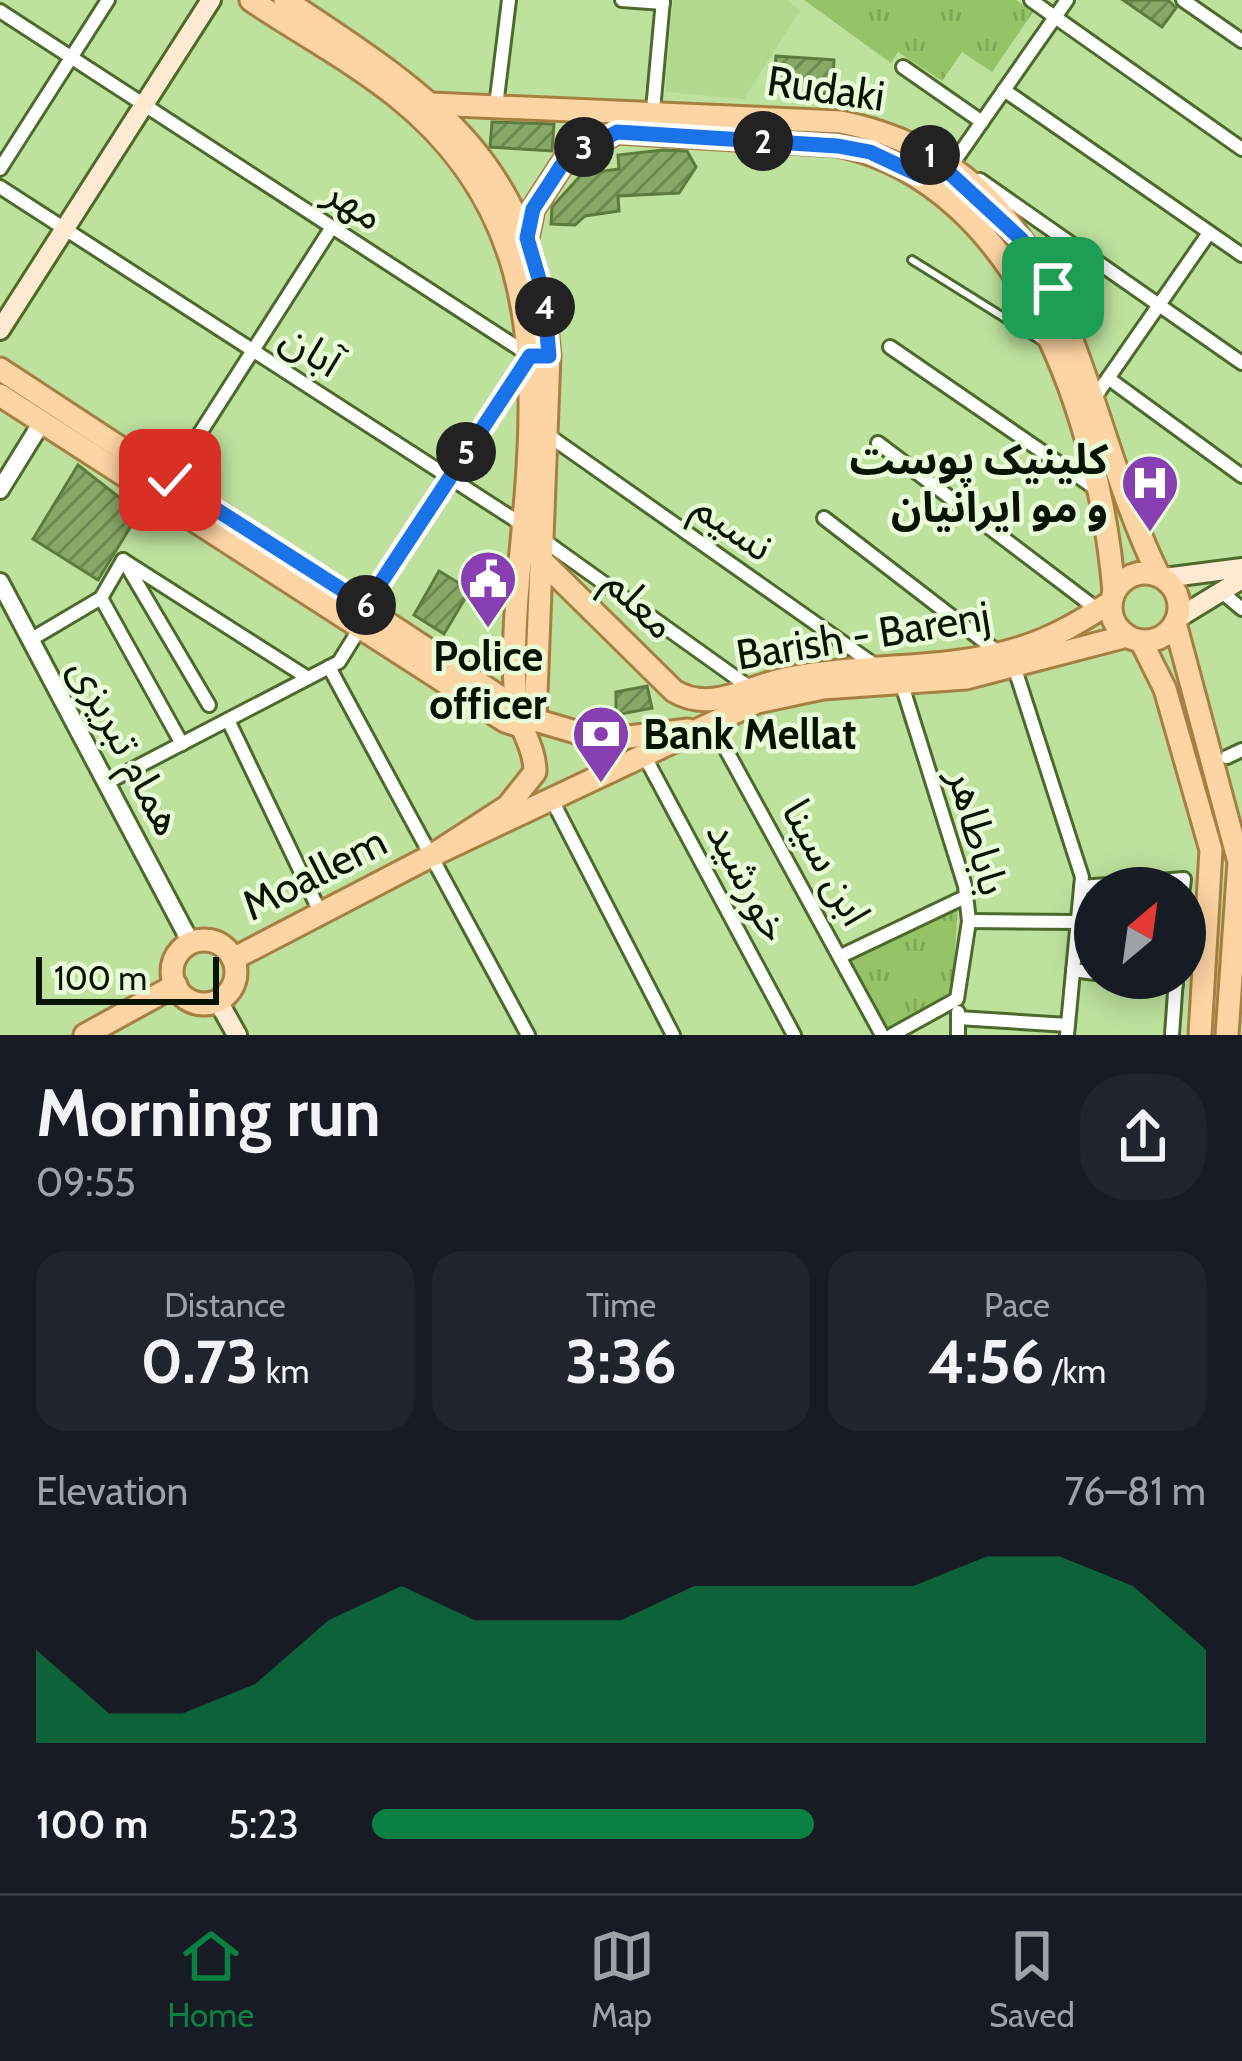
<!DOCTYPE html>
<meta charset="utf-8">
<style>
:root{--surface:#171b24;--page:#20242c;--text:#f1f3f6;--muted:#9ea1a6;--line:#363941;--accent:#0b8043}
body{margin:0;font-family:Cabin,"Noto Sans Arabic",sans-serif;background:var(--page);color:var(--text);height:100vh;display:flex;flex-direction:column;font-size:45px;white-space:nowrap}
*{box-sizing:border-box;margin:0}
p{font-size:39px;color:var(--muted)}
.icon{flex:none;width:66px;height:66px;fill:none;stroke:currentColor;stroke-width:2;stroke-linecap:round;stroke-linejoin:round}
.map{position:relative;height:1035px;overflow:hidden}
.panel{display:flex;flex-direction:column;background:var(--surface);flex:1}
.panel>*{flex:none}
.needle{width:78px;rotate:29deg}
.buttons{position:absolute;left:1074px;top:867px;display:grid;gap:24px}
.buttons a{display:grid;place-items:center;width:132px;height:132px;border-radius:50%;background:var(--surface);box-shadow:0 6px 30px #0003;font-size:60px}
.scale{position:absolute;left:36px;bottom:30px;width:183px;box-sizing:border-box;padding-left:12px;border:6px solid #091400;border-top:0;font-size:33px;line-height:42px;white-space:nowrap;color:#091400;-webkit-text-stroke:9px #e9fcda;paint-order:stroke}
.pin{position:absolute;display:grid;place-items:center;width:102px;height:102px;color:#fff;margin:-51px;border-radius:24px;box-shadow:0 6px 18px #0006}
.km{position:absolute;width:60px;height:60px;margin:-30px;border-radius:50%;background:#222;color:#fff;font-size:33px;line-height:60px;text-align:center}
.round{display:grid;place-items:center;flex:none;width:126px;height:126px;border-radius:48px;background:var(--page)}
.overview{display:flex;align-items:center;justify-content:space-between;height:204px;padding:0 36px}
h1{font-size:66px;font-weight:700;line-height:90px}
.metrics{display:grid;grid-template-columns:repeat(3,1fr);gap:18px;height:204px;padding:12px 36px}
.metrics div{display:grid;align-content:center;border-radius:30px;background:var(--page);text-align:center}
.metrics b{font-size:60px;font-weight:700}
.metrics small{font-size:33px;font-weight:400}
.metrics p{font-size:33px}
.chart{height:336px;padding:24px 36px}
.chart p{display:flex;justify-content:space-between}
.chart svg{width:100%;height:216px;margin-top:12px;fill:var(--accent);opacity:.7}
ul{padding:0 36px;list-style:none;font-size:39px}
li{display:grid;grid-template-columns:192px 144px 1fr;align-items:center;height:90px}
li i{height:30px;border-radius:15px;background:var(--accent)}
.tabs{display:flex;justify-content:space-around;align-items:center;height:168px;border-top:3px solid var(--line);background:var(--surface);font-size:33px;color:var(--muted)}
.tabs a{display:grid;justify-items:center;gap:6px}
.tabs .active{color:var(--accent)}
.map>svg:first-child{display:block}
.built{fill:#b2d88e}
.park{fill:url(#park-tufts)}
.building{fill:url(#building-hatch);stroke:#5c7b3c;stroke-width:3}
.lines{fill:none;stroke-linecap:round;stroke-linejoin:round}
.service-casing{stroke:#4c6a2b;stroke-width:12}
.minor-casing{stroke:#4c6a2b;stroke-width:18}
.tertiary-casing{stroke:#4c6a2b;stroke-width:22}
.secondary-casing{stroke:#4c6a2b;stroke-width:24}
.primary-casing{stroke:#a67f42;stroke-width:27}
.service{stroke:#fff;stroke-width:6}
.minor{stroke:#fff;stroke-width:12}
.tertiary{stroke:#fff;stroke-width:16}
.secondary{stroke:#feead1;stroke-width:18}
.primary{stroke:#fdd4a3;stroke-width:21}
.route-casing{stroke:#fff;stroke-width:24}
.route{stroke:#1a73e8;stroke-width:15}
.labels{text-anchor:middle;stroke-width:9;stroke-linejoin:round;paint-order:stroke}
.street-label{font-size:42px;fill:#091400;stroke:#e9fcda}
.poi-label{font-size:42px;font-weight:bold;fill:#091400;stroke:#e9fcda;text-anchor:end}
</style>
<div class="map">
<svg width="1242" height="1035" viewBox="0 0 1242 1035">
<defs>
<pattern id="park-tufts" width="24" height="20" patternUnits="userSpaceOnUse" patternTransform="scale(3)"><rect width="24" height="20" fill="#96c368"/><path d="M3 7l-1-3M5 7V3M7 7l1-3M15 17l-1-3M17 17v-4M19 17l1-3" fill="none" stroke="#80a758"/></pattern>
<pattern id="building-hatch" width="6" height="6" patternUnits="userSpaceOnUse" patternTransform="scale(3)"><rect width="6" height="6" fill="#87a867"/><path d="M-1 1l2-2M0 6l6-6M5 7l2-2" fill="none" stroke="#6d8852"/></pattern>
</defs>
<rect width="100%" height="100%" fill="#bee19e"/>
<polygon class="built" points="673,0 787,0 800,10 744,99 665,92"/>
<g class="park">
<polygon points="804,0 1016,0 1033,12 992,72 962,52 942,81 898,52 891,63"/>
<polygon points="958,906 952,997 891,1030 885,1028 847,958"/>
</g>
<g class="building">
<polygon points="1123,0 1168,0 1176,8 1162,27"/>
<polygon points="776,56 834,60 832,94 773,90"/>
<polygon points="492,122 554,124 552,151 490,147"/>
<polygon points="663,150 687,151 696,167 679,193 618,196 619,211 585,216 575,225 551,224 552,207 582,174 619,169 618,155"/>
<polygon points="78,465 120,498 142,508 98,580 33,539"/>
<polygon points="439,571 470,590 444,634 414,615"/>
<polygon points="647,686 652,708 616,715 616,692"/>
</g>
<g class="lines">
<defs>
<polyline id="service" points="912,260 1040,340"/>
<g id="minor">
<polyline points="622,0 663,3"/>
<polyline points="1031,0 1242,149"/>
<polyline points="1183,0 1242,41"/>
<polyline points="0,11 529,355"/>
<polyline points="903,67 982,122"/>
<polyline points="1004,90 1242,255"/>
<polyline points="496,106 509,0"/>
<polyline points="653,110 663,0"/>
<polyline points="0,169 108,0"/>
<polyline points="949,169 1067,0"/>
<polyline points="980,180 1242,363"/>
<polyline points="0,187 523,525"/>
<polyline points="890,347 1095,488"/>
<polyline points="1108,378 1242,476"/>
<polyline points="1095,397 1209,233"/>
<polyline points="548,435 876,666"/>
<polyline points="878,443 1098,610"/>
<polyline points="170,480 332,227"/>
<polyline points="824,518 999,653"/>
<polyline points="542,539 749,687"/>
<polyline points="123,560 308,678"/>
<polyline points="127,566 209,705"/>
<polyline points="1223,593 1242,609"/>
<polyline points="101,598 182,744"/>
<polyline points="366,606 526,361"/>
<polyline points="30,640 101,598 123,560"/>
<polyline points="1014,666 1082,877 1067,1035"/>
<polyline points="329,667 528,1035"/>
<polyline points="228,720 321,914"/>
<polyline points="711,722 882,1035"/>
<polyline points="645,757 794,1035"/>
<polyline points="1227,757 1242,750"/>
<polyline points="108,782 339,662 360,628"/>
<polyline points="553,802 673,1035"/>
<polyline points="1081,887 1184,879 1183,888"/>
<polyline points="969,921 1078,922"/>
<polyline points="841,956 967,896"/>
<polyline points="1073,970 1095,973"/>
<polyline points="1128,978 1176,985"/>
<polyline points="958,1012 958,1035"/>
<polyline points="958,1018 1068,1025"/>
<polyline points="892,1035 957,999 969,921 965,886 902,685"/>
<polyline points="1172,1035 1176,978"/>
</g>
<g id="tertiary">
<polyline points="0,490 42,422"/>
<polyline points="0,582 191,943"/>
</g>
<g id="secondary">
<polyline points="0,330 211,0"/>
<polyline points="1164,578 1242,568"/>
<polyline points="1178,618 1242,579"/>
<polyline points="218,1001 237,1035"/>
</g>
<g id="primary">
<path d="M 251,0 C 298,32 351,60 396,96 C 525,199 538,329 527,483 C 522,554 510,632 516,703 C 518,727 535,746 535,772 L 508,806 L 431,856"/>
<path d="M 285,0 C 435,99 534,162 549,356 L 535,720"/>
<path d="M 432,104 L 841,122 C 1076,170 1073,403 1159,576"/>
<path d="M 527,238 L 533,209 L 565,160 L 617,132 L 838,145 C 1024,184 1100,425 1114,592"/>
<polyline points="0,369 535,720 603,740 688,730"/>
<polyline points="0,395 505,721 523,727"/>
<path d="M 540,559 L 674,691 C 712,714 750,685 789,678 C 866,663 944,672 1020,648 C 1054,638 1081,621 1111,602"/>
<circle cx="1145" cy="607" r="34"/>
<polyline points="1175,623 1239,862 1227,1035"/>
<polyline points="1141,641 1165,689 1211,850 1200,1035"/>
<circle cx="204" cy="972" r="32"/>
<polyline points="233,959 431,856 757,702 823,688 966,678 1127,636"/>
<polyline points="85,1035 176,985"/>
</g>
</defs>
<use href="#service" class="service-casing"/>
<use href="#minor" class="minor-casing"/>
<use href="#tertiary" class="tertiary-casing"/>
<use href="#secondary" class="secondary-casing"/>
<use href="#primary" class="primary-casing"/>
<use href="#service" class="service"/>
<use href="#minor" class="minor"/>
<use href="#tertiary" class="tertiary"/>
<use href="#secondary" class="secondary"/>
<use href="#primary" class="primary"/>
</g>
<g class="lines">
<defs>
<polyline id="route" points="170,480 366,605 530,356 549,356 544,296 527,238 533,209 565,160 617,132 838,146 870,152 917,174 930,155 1022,240 1053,288"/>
</defs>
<use href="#route" class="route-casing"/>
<use href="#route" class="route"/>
</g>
<defs>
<symbol id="hospital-pin" viewBox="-11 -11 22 30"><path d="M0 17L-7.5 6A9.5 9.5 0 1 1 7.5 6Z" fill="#873fb2" stroke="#e9fcda"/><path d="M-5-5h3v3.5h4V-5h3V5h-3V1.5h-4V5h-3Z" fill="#fff"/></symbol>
<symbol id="civic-pin" viewBox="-11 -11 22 30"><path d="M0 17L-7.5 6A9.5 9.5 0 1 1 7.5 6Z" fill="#873fb2" stroke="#e9fcda"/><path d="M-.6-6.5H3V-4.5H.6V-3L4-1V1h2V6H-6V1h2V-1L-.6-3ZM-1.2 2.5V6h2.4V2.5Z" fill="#fff"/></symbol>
<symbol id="bank-pin" viewBox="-11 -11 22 30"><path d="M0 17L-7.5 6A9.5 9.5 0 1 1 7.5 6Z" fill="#873fb2" stroke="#e9fcda"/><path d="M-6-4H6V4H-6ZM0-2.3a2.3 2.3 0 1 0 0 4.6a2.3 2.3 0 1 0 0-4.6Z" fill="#fff"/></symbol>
</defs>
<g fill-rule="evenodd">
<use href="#hospital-pin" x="1117" y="450" width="66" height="90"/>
<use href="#civic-pin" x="455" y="546" width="66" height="90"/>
<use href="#bank-pin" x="568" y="701" width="66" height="90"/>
</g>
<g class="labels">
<g class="street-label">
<text transform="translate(826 88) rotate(8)" y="15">Rudaki</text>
<text transform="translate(355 203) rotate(33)" y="15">مهر</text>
<text transform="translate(312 349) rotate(33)" y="15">آبان</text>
<text transform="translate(734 526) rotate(35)" y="15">نسیم</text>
<text transform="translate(641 603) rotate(45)" y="15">معلم</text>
<text transform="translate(863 635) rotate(-9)" y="15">Barish - Barenj</text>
<text transform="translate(127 746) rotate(62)" y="15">همام تبریزی</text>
<text transform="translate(979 832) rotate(75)" y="15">باباطاهر</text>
<text transform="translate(827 862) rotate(61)" y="15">ابن سینا</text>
<text transform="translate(314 873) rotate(-27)" y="15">Moallem</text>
<text transform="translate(749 881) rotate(62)" y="15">خورشید</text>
</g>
<g class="poi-label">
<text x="1108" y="474">کلینیک پوست<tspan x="1108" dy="48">و مو ایرانیان</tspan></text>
<text x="488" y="671" text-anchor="middle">Police<tspan x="488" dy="48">officer</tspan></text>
<text x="643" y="749" text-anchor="start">Bank Mellat</text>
</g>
</g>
</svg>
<div class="buttons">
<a><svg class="needle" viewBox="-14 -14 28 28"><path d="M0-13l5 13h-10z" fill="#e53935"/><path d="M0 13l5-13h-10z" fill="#9ea1a6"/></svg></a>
</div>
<div class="scale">100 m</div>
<div class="pin" style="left:1053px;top:288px;background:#1e9e55"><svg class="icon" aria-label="arrive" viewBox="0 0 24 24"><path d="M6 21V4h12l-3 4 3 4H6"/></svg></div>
<div class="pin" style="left:170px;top:480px;background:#d93025"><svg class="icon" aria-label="check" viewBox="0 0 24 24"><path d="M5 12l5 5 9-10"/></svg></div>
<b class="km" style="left:930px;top:155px">1</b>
<b class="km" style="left:763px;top:141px">2</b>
<b class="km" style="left:584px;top:147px">3</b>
<b class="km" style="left:545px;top:307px">4</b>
<b class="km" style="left:466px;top:452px">5</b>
<b class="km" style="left:366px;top:605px">6</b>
</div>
<section class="panel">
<div class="overview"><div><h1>Morning run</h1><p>09:55</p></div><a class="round"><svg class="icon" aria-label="share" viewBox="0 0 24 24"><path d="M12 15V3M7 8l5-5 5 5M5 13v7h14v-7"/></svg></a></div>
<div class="metrics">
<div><p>Distance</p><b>0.73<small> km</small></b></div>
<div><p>Time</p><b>3:36</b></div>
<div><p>Pace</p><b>4:56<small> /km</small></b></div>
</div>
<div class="chart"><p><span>Elevation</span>76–81 m</p>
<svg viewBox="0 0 160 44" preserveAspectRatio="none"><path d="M0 44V25L10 38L20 38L30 32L40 19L50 12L60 19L70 19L80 19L90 12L100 12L110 12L120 12L130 6L140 6L150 12L160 25V44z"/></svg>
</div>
<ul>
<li><b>100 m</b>5:23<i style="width:53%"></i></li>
</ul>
</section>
<nav class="tabs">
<a class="active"><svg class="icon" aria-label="home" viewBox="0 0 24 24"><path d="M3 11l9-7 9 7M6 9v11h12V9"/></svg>Home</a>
<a><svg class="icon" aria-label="map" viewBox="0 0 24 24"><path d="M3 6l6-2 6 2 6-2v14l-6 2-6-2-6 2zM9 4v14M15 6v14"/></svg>Map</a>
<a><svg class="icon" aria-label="saved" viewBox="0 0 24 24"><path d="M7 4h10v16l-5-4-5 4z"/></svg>Saved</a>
</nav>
